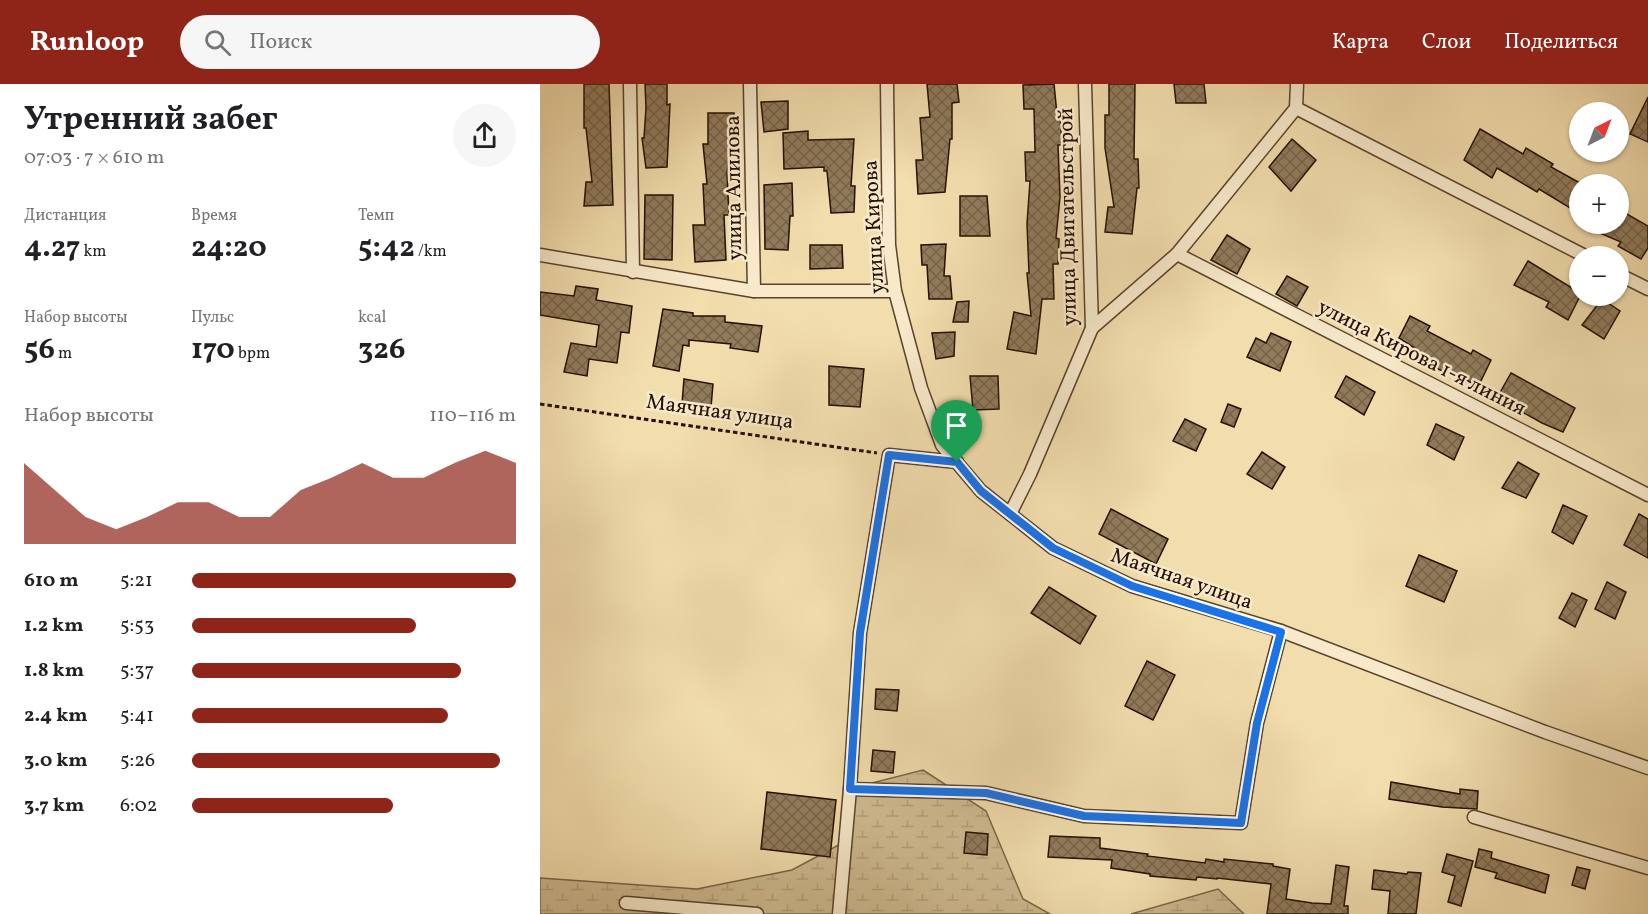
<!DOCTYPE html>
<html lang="ru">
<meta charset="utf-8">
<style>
:root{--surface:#fff;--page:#f6f6f6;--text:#202124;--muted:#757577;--accent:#8f2418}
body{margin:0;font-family:Vollkorn,serif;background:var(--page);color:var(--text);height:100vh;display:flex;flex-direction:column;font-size:22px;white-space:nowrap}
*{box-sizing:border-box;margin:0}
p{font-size:20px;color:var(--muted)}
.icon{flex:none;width:33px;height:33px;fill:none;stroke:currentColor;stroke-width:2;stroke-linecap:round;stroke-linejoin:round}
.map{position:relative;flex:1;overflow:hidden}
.sheet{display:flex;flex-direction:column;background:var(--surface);width:540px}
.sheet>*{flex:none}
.needle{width:39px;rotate:42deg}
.controls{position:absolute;left:1029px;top:18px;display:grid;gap:12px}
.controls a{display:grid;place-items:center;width:60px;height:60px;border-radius:50%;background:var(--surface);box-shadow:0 2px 4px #0004;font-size:30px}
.pin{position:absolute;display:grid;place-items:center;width:51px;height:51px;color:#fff;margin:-62px -26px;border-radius:50% 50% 50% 0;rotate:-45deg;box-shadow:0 0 6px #0007}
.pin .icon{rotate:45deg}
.round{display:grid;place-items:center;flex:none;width:63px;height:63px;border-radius:32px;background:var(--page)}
.overview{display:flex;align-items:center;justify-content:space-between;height:102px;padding:0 24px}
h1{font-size:33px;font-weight:700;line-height:45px}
.metrics{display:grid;grid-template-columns:repeat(3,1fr);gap:9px;height:102px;padding:6px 24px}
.metrics div{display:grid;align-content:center}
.metrics b{font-size:30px;font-weight:700}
.metrics small{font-size:16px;font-weight:400}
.metrics p{font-size:16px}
.chart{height:168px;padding:12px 24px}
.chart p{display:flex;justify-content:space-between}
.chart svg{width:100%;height:108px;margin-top:6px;fill:var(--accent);opacity:.7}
ul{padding:0 24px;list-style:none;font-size:20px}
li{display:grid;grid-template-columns:96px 72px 1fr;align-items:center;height:45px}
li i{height:15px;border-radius:8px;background:var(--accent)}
header{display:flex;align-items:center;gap:36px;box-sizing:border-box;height:84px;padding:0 30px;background:var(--accent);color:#fff}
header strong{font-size:28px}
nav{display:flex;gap:33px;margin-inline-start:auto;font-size:21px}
.search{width:420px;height:54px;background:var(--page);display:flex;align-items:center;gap:15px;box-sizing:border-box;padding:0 21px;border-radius:33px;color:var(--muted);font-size:22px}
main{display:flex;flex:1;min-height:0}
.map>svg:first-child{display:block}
.wetland{fill:url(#wetland-marsh);stroke:#7a6549;stroke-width:1.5}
.building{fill:url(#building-cross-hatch);stroke:#261002;stroke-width:1.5}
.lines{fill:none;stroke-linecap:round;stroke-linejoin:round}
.street-casing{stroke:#59432d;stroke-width:15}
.path{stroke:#261002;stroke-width:3;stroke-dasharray:4.5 3;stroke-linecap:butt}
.street{stroke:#f7e9ca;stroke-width:12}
.route-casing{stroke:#fff;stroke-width:12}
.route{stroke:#1a73e8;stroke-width:8}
.labels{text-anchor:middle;stroke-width:5;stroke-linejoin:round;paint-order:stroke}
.street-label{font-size:21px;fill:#261002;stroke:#f7e9ca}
</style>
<header>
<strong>Runloop</strong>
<div class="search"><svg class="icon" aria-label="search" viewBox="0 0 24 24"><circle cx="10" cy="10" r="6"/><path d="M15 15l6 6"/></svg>Поиск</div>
<nav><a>Карта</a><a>Слои</a><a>Поделиться</a></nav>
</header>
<main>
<section class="sheet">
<div class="overview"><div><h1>Утренний забег</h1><p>07:03 · 7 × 610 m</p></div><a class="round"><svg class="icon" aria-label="share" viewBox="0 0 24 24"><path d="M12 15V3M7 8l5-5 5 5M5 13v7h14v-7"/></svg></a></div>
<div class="metrics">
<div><p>Дистанция</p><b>4.27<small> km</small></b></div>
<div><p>Время</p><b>24:20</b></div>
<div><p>Темп</p><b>5:42<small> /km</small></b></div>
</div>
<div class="metrics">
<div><p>Набор высоты</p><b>56<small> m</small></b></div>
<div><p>Пульс</p><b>170<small> bpm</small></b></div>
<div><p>kcal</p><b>326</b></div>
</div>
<div class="chart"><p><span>Набор высоты</span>110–116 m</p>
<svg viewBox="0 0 160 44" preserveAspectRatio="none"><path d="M0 44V11L10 22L20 33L30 38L40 33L50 27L60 27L70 33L80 33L90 22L100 17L110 11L120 17L130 17L140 11L150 6L160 11V44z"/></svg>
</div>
<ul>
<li><b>610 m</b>5:21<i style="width:100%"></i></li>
<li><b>1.2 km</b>5:53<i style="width:69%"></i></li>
<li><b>1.8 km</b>5:37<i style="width:83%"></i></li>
<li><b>2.4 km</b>5:41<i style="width:79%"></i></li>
<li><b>3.0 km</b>5:26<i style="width:95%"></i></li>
<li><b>3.7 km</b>6:02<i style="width:62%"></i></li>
</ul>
</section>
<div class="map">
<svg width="1108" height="830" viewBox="0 0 1108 830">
<defs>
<pattern id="wetland-marsh" width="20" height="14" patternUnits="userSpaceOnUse" patternTransform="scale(1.5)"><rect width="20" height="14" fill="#cfba90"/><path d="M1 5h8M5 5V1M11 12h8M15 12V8" fill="none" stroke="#b29f7b"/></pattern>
<pattern id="building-cross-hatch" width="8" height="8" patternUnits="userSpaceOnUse" patternTransform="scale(1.5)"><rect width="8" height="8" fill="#907b5b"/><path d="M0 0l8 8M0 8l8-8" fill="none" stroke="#756349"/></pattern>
</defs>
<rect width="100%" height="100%" fill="#f2ddad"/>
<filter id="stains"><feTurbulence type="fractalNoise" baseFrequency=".00333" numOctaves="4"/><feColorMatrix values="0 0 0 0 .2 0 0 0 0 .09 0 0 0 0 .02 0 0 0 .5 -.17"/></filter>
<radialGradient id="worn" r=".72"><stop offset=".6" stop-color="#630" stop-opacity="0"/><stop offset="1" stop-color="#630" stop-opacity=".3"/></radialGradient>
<g class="wetland">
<polygon points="383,686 446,727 483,815 510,830 0,830 0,794 157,805 252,786 308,756 308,705"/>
<polygon points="678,805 704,830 591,830"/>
</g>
<g class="building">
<polygon points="44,0 69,0 73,121 44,122 46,98 52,98 46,44 44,44"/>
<polygon points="105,0 127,0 127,21 130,20 127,83 106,84 102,54 104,54 106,24"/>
<polygon points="387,0 417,0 419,18 412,19 412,55 410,55 405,108 378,110 376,76 383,76 380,34 390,33"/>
<polygon points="514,0 517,30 520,30 522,61 518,61 520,113 516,154 519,155 518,180 513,180 514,215 502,215 496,270 467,265 474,228 491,232 487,189 489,189 487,140 490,97 486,97 485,68 495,68 494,25 484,25 483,1"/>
<polygon points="569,0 595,0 594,75 598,75 599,104 597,104 592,150 565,148 568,123 574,123 565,64 565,31 569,31"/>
<polygon points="634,0 664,0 666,19 636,19"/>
<polygon points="1108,13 1108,58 1090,50"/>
<polygon points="248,17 248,45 224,48 221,18"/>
<polygon points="168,29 194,29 187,89 189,131 184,131 186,176 155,178 153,141 165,141 163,100 167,100 163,60 168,60"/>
<polygon points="940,45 983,70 986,64 1013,80 1011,83 1040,99 1040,130 999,105 997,108 957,84 952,94 924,76"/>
<polygon points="268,47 268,56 314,55 311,102 315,102 314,128 291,129 287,87 284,87 284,83 244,85 243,49"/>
<polygon points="752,55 776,76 751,107 729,83"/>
<polygon points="252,99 253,132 250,132 248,166 225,165 224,101"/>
<polygon points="105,111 133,111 132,176 104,175"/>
<polygon points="420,112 447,112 450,152 420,152"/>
<polygon points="1078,125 1108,142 1108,164 1101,175 1078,162 1081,158 1039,140 1078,140"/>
<polygon points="687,151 710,165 697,190 671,176"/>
<polygon points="406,160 404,192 410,192 412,215 389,215 387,181 382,181 381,161"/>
<polygon points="270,161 302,161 303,184 270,185"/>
<polygon points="988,177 1040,209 1040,212 1028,236 1006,223 1009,218 974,201"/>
<polygon points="747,192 768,203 757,222 736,210"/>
<polygon points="36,202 58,205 56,216 92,222 89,249 81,248 77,279 49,275 47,292 24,288 31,259 56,263 59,241 0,231 0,208 34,212"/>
<polygon points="1062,215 1080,227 1064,255 1042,241"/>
<polygon points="429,217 428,238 413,238 417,218"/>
<polygon points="123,225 153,229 153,232 185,232 185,238 222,242 218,268 190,264 191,260 149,256 149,262 143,261 139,287 113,282"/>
<polygon points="870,232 890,242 887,247 931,270 933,266 951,276 938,303 912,287 910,291 884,278 887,272 859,254"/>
<polygon points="415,248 414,272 396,275 392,249"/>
<polygon points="731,249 751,258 740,287 707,273 716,254 726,259"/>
<polygon points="289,282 324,285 320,323 289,321"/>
<polygon points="971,289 1035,324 1023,348 1002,339 957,314"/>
<polygon points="430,292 458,292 459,325 433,326"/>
<polygon points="806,292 835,308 824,331 795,313"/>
<polygon points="144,295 173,300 171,323 142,320"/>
<polygon points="688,320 701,325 694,343 681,338"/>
<polygon points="645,335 666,345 656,367 633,357"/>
<polygon points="896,340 924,353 914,376 887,361"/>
<polygon points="722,368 745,383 732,405 707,390"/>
<polygon points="978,378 999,390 986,414 962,404"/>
<polygon points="1023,421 1047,432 1033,460 1012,448"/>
<polygon points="571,425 628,455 616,480 559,450"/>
<polygon points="1099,430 1108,435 1108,474 1084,461"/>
<polygon points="879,471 917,487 904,518 866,502"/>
<polygon points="1067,498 1086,508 1075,535 1055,525"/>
<polygon points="509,503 556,532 540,560 491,529"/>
<polygon points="1032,509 1047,516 1035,543 1019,534"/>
<polygon points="607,577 635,591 613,636 585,622"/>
<polygon points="336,605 359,606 357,627 335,625"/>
<polygon points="333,666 355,668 353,689 331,687"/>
<polygon points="851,698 920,710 920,705 938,707 937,725 902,723 849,715"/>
<polygon points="227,708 296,716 290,773 221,765"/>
<polygon points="426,748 448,750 447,771 424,769"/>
<polygon points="510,752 560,754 560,764 608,770 607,772 665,779 666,775 684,778 684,775 733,780 733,782 750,785 746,815 772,819 791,820 796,781 809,783 804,822 808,822 808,830 727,830 731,800 677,794 677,795 657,793 656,796 610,792 610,790 571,784 572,776 508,773"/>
<polygon points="939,765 952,768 951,774 1009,791 1005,809 955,794 957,789 935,783"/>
<polygon points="907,770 933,777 921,822 908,818 915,792 902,788"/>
<polygon points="1037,783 1050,786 1045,805 1032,801"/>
<polygon points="834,786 867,790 868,788 881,789 876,830 848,830 850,807 832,805"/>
</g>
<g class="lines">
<defs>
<g id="street">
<polyline points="90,0 93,188"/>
<polyline points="210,0 214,207"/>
<polyline points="347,0 349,161 355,207 381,304 402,361 441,407 513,464 592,502 741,547 1005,648 1108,684"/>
<polyline points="756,24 1045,172"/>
<polyline points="637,170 1108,411"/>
<polyline points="0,171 214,207 355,207"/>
<polyline points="1078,190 1108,205"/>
<polyline points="552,244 637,170 756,24 757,0"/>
<polyline points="470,430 490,390 552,244 545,0"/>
<polyline points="310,705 446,709 544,732 701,739 717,639 741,547"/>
<polyline points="934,733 1108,784"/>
<polyline points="86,819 217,830"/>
<polyline points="299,830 310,705 320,549 349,371 417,378"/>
</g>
</defs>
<use href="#street" class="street-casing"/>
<polyline class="path" points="0,320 337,369"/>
<use href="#street" class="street"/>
</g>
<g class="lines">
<defs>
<polygon id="route" points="349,371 417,378 441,407 513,464 592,502 741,548 717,639 701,739 544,732 446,709 310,705 320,549"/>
</defs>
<use href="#route" class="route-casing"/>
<use href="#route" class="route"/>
</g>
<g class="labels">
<g class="street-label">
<text transform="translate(193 104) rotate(-91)" y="7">улица Алилова</text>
<text transform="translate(527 133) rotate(-91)" y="7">улица Двигательстрой</text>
<text transform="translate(333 143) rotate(-93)" y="7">улица Кирова</text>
<text transform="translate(882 273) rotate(27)" y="7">улица Кирова 1-я линия</text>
<text transform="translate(180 327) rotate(8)" y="7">Маячная улица</text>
<text transform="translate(642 494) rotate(19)" y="7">Маячная улица</text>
</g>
</g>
<rect width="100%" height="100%" filter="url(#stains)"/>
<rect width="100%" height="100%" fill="url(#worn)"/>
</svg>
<div class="controls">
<a><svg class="needle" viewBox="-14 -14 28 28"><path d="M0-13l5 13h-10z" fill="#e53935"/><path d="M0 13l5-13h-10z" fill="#757577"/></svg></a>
<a>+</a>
<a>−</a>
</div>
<div class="pin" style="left:417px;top:378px;background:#1e9e55"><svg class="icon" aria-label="arrive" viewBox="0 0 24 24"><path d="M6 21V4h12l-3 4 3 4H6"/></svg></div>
</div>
</main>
